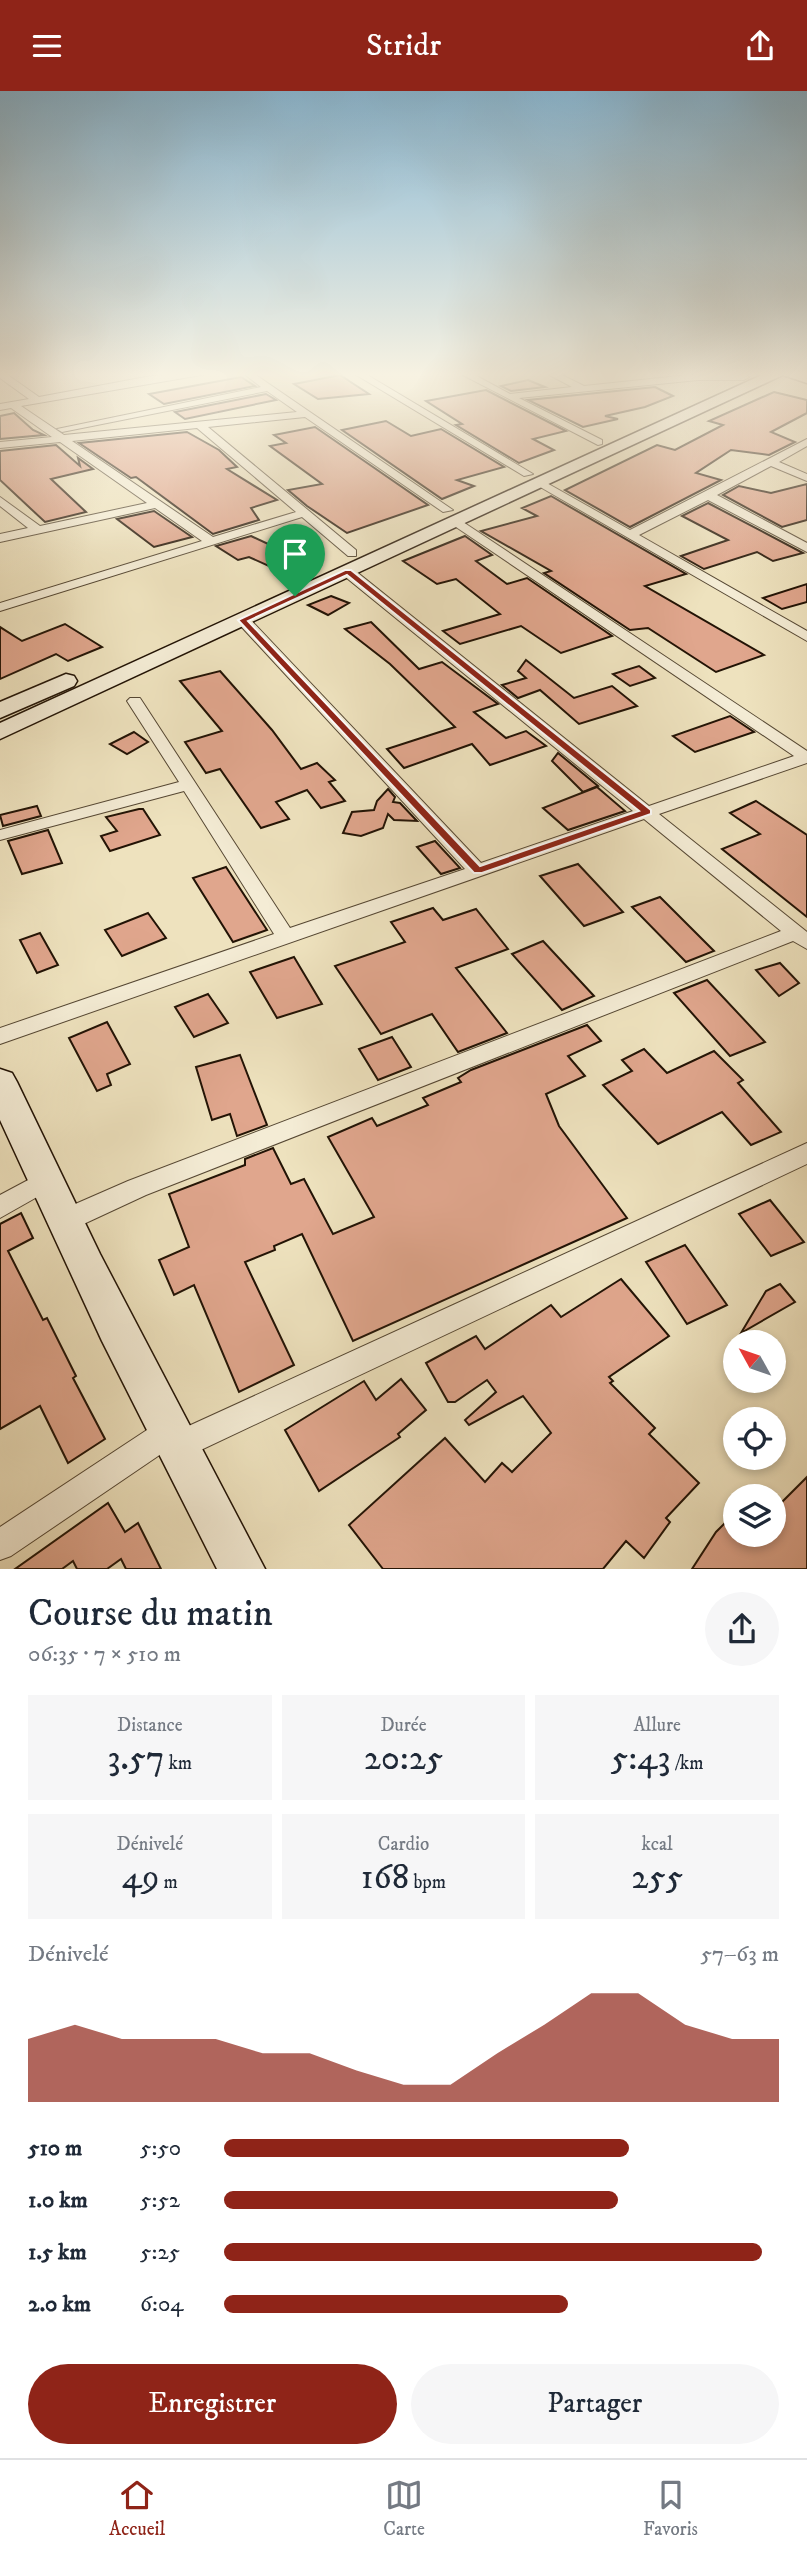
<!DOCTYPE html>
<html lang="fr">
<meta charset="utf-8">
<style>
:root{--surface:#fff;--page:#f6f6f7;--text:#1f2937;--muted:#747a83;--line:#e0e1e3;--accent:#8f2418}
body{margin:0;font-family:"IM FELL DW Pica",serif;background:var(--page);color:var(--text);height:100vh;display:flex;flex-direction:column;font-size:26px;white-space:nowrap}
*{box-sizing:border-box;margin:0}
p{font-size:23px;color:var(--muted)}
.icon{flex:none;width:38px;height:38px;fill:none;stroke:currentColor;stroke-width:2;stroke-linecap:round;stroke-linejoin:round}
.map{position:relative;height:1478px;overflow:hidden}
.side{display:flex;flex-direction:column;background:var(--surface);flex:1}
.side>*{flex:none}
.needle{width:46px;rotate:310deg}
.tools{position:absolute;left:723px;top:1239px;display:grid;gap:14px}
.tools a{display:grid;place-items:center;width:63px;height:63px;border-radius:50%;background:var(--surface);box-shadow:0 4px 10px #0003;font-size:35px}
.pin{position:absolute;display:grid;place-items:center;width:60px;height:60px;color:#fff;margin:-72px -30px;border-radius:50% 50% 50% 0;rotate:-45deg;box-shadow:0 0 7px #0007}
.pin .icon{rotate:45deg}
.round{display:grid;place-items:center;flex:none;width:74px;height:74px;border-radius:37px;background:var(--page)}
.summary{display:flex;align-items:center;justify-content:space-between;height:119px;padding:0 28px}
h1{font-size:38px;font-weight:600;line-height:52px}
.metrics{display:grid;grid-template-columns:repeat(3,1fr);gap:10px;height:119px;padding:7px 28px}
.metrics div{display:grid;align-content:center;border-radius:0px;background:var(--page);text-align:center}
.metrics b{font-size:35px;font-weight:600}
.metrics small{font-size:19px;font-weight:400}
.metrics p{font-size:19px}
.chart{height:196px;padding:14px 28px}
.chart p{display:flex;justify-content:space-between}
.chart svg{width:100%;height:126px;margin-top:7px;fill:var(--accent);opacity:.7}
.button{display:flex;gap:14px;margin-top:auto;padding:14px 28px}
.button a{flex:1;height:80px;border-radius:42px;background:var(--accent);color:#fff;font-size:28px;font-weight:600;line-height:80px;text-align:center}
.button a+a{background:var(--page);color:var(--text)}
ul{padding:0 28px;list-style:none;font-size:23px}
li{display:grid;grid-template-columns:112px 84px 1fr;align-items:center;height:52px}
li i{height:18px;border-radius:9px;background:var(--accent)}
header{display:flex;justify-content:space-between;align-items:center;height:91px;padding:0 28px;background:var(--accent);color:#fff;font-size:32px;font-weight:600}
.menu{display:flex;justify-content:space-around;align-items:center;height:98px;border-top:2px solid var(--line);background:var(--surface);font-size:19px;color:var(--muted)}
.menu a{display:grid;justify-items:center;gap:4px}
.menu .on{color:var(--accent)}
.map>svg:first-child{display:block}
.building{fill:#e0a68d;stroke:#221305;stroke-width:2}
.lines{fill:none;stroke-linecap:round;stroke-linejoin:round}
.street-casing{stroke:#554733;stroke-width:2}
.secondary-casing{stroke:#221305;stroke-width:3}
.street{fill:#f4ecd5;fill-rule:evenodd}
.secondary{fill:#f4ecd5;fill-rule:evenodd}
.route{fill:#8f2418;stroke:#fff;stroke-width:2;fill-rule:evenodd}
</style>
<header><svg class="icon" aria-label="menu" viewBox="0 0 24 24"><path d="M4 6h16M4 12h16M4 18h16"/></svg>Stridr<svg class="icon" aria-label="share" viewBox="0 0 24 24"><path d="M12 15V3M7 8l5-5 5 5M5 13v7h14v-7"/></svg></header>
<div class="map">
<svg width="807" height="1478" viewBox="0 0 807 1478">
<rect width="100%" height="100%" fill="#eee2be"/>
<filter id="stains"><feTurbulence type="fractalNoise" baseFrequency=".00286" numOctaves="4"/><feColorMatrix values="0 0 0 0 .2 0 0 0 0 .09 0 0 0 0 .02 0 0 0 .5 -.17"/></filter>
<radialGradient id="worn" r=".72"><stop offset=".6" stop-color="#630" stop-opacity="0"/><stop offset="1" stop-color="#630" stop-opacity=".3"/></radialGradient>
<g class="building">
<polygon points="340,284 369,303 318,308 294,293"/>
<polygon points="241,286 255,295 164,313 149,303"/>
<polygon points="528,289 545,296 511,300 501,295"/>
<polygon points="655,296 673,305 645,316 605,325 618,328 583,336 528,309"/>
<polygon points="486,299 566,340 533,348 554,359 519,372 456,334 462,333 426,310"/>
<polygon points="774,301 807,309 807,322 771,341 795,351 769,364 731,359 696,382 721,389 630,436 565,399 657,354 675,359 723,334 709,330"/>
<polygon points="266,303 276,309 185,328 175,321"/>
<polygon points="14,322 33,339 44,344 0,348 0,325"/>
<polygon points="386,330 411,345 441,338 504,376 457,389 474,395 442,408 342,339"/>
<polygon points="315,336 428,414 347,442 307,415 288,399 322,393 270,355 286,352 274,344"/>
<polygon points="187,341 219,359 237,376 227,378 277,409 251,417 259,429 213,443 136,386 131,387 79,352"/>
<polygon points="56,354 80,375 78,367 93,378 51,388 86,421 45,431 0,389 0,360"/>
<polygon points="807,393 807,429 782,436 723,404 739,395 771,402"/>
<polygon points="551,405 686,483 645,495 764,564 716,581 648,537 630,539 544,482 551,480 481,440 537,425 522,417"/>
<polygon points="708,412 803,462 773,470 757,461 704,478 681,465 728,449 682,425"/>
<polygon points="154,420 192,446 154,456 117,428"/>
<polygon points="251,445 296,466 271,476 249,466 238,469 216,455"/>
<polygon points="465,445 492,464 476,470 507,493 527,487 612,545 561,562 521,535 460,553 443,540 500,523 456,488 437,493 403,470"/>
<polygon points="807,493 807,511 782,518 763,507"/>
<polygon points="331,505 349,512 328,524 308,514"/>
<polygon points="371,531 419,578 442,571 498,613 474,621 506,647 526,640 546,655 490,674 472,653 404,677 387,658 455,636 390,573 345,538"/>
<polygon points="65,533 102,556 68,570 56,563 0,588 0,536 22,550"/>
<polygon points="526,569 574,607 612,595 637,615 579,633 540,599 518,607 502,594 526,587 518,580"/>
<polygon points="639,575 655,587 630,595 613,583"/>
<polygon points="220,580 272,639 301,678 317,672 335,689 329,691 345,710 321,717 307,699 276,711 289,728 261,737 220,678 206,682 185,651 222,640 180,590"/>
<polygon points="730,625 754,641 695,661 673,645"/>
<polygon points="134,641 148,651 127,663 110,653"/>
<polygon points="558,662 598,695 583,701 552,670"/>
<polygon points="597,696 625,720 568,739 543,717"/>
<polygon points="388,698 395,706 393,711 400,712 417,730 394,729 388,723 383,737 361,745 343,742 352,721 374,719 377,710"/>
<polygon points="756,710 807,744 807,826 722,758 760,743 730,722"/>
<polygon points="37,715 41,725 3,735 0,724"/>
<polygon points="139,718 143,718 160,744 110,760 101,745 117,740 106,726"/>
<polygon points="48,739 62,772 22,783 8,750"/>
<polygon points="435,750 460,777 441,783 417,756"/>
<polygon points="578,773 623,821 584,835 540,785"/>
<polygon points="226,776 267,839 233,851 193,787"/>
<polygon points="660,806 714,860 686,871 632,816"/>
<polygon points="433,817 443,829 476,818 508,858 456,877 507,942 458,961 432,923 381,943 335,875 405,851 391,831"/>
<polygon points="148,822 166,847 122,865 105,839"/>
<polygon points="40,842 58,874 37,882 20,849"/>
<polygon points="543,850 594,905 562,919 512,863"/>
<polygon points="294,866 322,913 277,927 250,881"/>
<polygon points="780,872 799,892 779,905 756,879"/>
<polygon points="707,889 765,951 730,965 674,902"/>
<polygon points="208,903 228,932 194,946 175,916"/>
<polygon points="107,931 130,973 107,983 111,994 97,1000 69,947"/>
<polygon points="587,934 601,950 568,965 585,985 546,1003 559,1035 627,1127 353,1250 302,1143 274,1155 275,1159 245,1171 294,1274 239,1301 194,1194 174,1204 159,1169 189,1156 169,1103 245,1074 245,1068 273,1057 291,1093 304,1088 333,1143 374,1126 328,1046 372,1027 377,1035 428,1014 423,1007 461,991 458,987 471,979"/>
<polygon points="392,946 411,976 378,989 359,958"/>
<polygon points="644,958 667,982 714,960 743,989 738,992 781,1041 751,1054 722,1021 658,1053 603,994 632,980 622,969"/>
<polygon points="240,964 267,1034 237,1045 230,1023 212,1029 196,976"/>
<polygon points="770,1109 804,1151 771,1165 739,1123"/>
<polygon points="21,1122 33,1147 8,1160 43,1229 47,1227 76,1285 73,1287 105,1348 68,1372 40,1315 0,1338 0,1133"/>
<polygon points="685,1154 727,1214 687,1233 646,1171"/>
<polygon points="621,1188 669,1245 609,1286 613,1290 610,1292 655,1337 649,1343 699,1392 666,1427 670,1431 644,1467 626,1450 603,1478 383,1478 349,1434 445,1347 485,1391 502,1372 512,1381 551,1342 523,1305 469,1334 465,1329 496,1301 487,1289 455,1311 448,1311 426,1272 476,1245 485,1258 551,1214 561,1226"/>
<polygon points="780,1193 795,1211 741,1242 766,1200"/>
<polygon points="401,1288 426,1319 398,1343 400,1346 319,1400 285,1339 364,1290 376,1309"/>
<polygon points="807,1386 807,1478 692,1478 716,1441 735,1422 735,1444 774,1444 774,1419"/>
<polygon points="108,1412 125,1441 138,1432 161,1478 126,1478 121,1468 107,1478 77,1478 73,1470 62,1478 15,1478"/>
</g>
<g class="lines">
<defs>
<g id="street">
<path d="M 0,282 L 5,282 L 39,306 L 151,285 L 213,282 L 21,315 L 64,344 L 297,321 L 267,300 L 62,341 L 57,338 L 261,296 L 243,282 L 253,282 L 453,419 L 443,421 L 305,326 L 208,336 L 356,459 L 356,465 L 348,465 L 302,426 L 0,520 L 0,512 L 202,450 L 155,417 L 0,451 L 0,443 L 28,437 L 0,415 L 0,406 L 40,435 L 147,412 L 60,351 L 0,357 L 0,351 L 52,346 L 11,317 L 0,319 L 0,313 L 29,308 L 0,287 ZM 197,337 L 296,421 L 213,446 L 72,350 Z"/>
<polygon points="353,282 364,282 533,383 524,385"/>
<polygon points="459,282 471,282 510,303 572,296 546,282 558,282 584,295 698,283 744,283 749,286 744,289 698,289 519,307 602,349 602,353 598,354"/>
<polygon points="807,348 807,355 779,371 807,383 807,390 771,375 717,404 807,452 807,461 708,409 639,444 807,540 807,550 535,393 545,391 630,439"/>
<polygon points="457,427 807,660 807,672 659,723 807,841 807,858 793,850 146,1104 75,1137 66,1140 57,1137 54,1129 57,1121 128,1090 781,840 644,728 0,953 0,937 274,843 184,700 0,749 0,739 179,691 127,610 130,607 140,607 290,837 465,778 238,532 238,526 248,526 481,772 633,720 343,484 343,478 353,478 649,715 794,665 453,434 453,428"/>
<polygon points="807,1052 807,1073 186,1366 176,1370 166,1366 164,1361 11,1465 0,1469 0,1436 159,1331 169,1327 179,1331 182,1338"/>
<polygon points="45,1080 53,1083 57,1090 53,1097 0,1127 0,1104"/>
</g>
<g id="secondary">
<polygon points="766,282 803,282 807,283 807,292 783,284 0,648 0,632"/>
<polygon points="66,583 74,585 77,590 74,595 0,627 0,611"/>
<polygon points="0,978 12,982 17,991 100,1163 265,1478 217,1478 102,1250 0,1029"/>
</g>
</defs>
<use href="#street" class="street-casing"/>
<use href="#secondary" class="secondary-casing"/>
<use href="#street" class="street"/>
<use href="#secondary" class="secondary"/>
</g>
<linearGradient id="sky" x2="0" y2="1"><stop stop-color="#89b8d4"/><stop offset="0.58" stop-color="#f7f2e2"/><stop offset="1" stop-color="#f7f2e2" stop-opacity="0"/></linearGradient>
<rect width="807" height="489" fill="url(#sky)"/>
<path class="route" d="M 345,479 L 351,479 L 651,719 L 651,723 L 482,782 L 474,782 L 238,529 ZM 347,484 L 639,720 L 480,775 L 248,530 Z"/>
<rect width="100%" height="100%" filter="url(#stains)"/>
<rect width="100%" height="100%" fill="url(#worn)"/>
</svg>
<div class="tools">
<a><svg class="needle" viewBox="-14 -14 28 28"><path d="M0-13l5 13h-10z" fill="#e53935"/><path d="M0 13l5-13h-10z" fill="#747a83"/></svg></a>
<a><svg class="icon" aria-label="locate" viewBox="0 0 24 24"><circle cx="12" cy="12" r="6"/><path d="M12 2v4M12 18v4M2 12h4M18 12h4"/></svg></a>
<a><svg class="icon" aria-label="layers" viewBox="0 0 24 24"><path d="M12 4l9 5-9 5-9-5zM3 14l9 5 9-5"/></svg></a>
</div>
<div class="pin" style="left:295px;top:505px;background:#1e9e55"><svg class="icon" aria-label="arrive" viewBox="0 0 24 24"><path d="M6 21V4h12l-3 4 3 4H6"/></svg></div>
</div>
<section class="side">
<div class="summary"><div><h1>Course du matin</h1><p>06:35 · 7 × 510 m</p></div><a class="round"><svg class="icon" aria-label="share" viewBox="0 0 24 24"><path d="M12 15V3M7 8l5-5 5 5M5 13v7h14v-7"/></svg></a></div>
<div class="metrics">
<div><p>Distance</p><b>3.57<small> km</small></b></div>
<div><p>Durée</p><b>20:25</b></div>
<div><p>Allure</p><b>5:43<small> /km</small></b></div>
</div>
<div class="metrics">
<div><p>Dénivelé</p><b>49<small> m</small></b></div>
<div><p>Cardio</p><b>168<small> bpm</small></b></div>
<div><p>kcal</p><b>255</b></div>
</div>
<div class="chart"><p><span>Dénivelé</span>57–63 m</p>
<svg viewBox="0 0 160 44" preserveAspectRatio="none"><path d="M0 44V22L10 17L20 22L30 22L40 22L50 27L60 27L70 33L80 38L90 38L100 27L110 17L120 6L130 6L140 17L150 22L160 22V44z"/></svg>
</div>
<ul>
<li><b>510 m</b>5:50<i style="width:73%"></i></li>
<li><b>1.0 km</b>5:52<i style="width:71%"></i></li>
<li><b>1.5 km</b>5:25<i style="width:97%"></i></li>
<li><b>2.0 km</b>6:04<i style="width:62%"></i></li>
</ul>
<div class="button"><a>Enregistrer</a><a>Partager</a></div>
</section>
<nav class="menu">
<a class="on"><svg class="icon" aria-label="home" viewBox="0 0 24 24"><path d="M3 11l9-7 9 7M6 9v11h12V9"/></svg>Accueil</a>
<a><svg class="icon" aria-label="map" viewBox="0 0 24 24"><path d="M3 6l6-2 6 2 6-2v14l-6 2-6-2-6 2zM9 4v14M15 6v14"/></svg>Carte</a>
<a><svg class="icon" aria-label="saved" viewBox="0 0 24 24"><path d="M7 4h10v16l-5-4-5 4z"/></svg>Favoris</a>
</nav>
